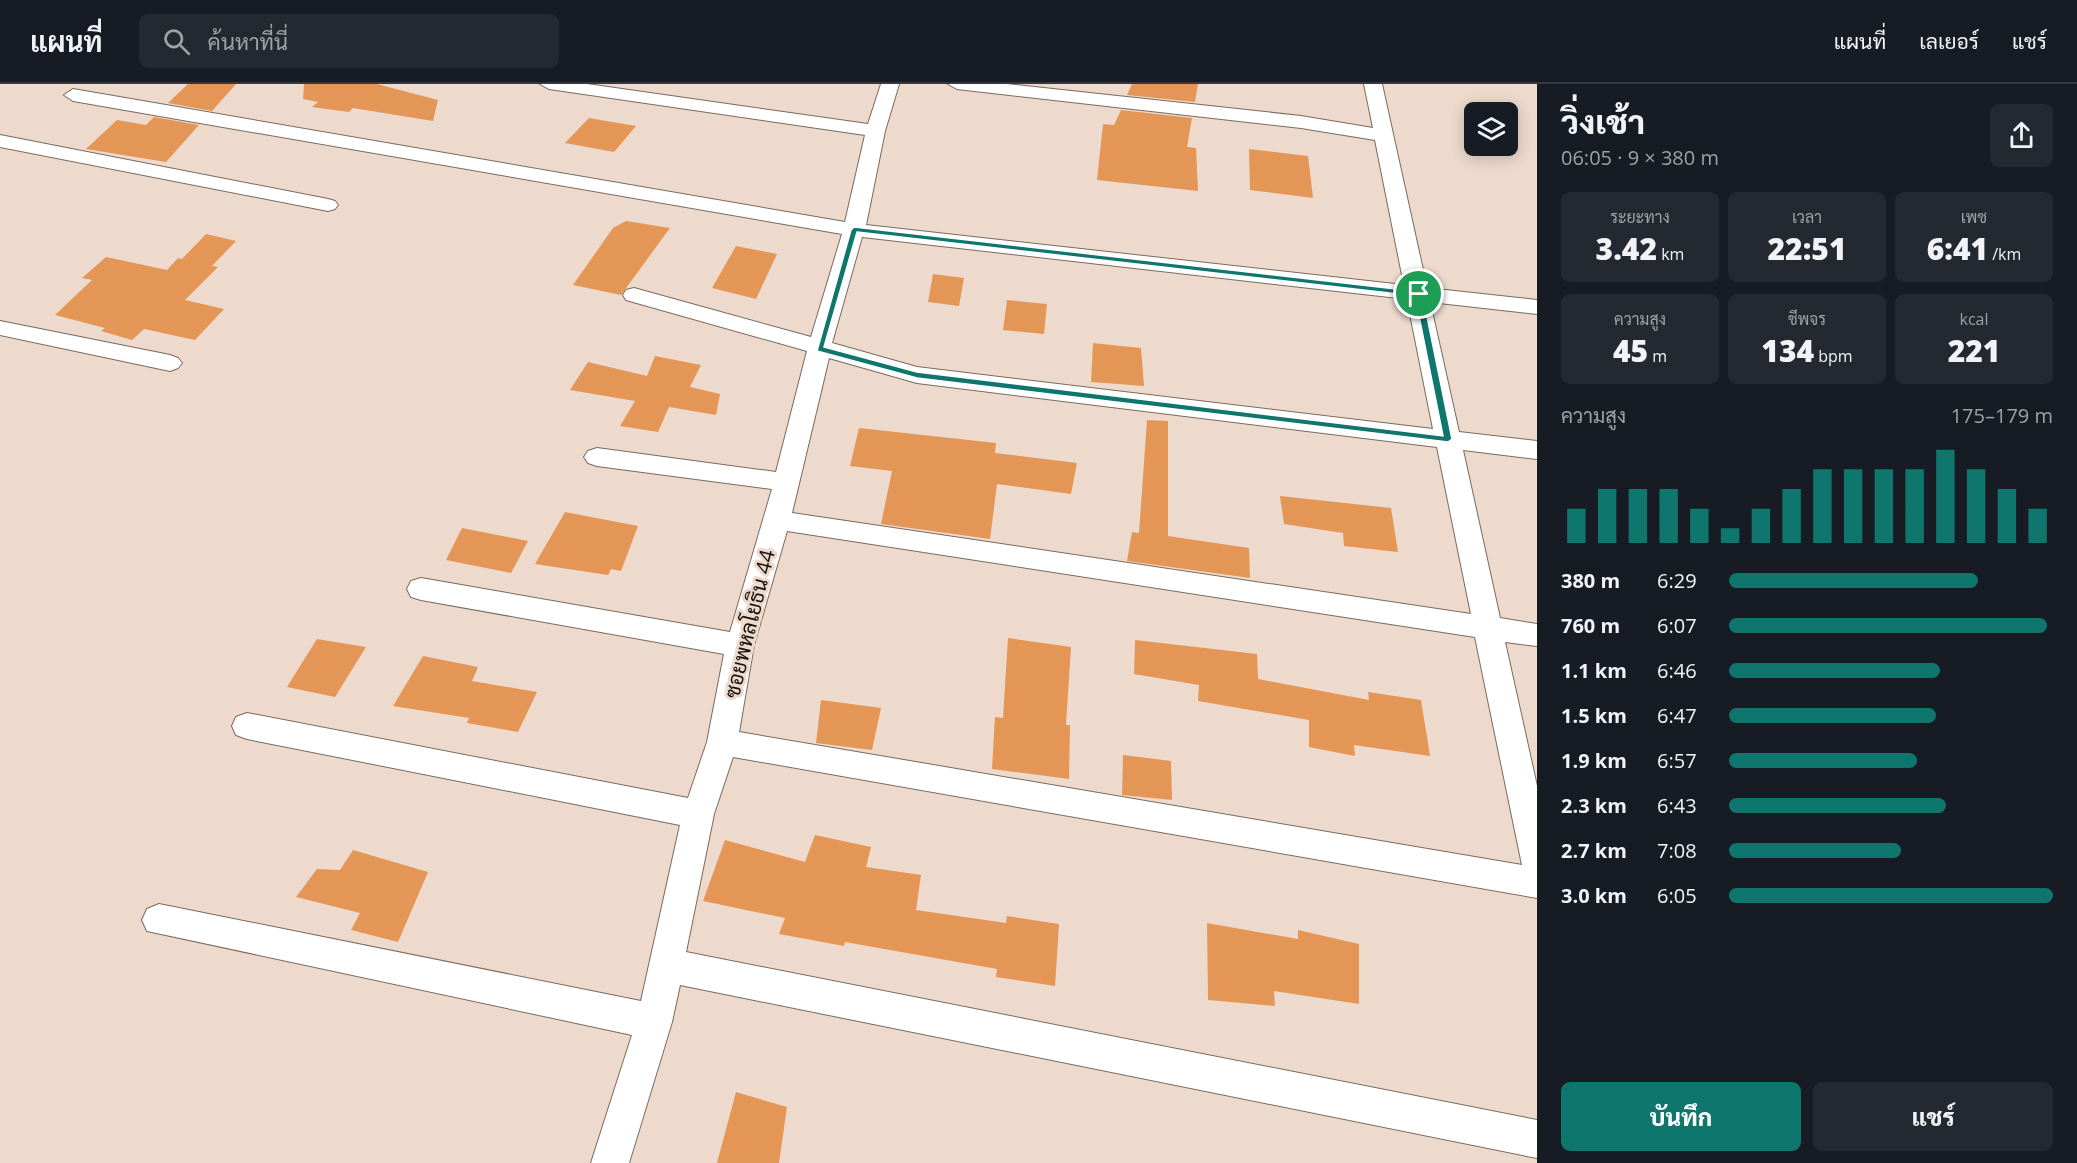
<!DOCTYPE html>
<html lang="th">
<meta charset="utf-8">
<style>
:root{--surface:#171b24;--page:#242831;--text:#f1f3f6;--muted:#9ea1a6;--line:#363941;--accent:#0f766e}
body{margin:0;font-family:"Open Sans",Sarabun,sans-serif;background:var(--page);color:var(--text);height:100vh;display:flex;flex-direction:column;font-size:22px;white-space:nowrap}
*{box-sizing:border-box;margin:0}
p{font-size:20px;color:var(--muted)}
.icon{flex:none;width:33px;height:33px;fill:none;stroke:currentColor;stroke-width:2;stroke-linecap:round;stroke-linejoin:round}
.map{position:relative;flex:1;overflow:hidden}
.sheet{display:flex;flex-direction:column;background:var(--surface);width:540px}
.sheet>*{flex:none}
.buttons{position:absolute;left:1464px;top:18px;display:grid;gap:12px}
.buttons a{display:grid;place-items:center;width:54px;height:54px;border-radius:9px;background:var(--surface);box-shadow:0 3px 15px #0003;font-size:30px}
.pin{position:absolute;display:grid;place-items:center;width:51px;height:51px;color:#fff;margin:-26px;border:3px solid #fff;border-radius:50%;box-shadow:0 2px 6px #0007}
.round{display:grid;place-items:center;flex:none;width:63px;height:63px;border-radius:9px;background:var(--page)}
.headline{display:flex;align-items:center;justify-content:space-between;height:102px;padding:0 24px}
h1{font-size:33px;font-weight:800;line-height:45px}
.figures{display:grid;grid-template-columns:repeat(3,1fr);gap:9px;height:102px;padding:6px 24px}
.figures div{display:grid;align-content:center;border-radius:9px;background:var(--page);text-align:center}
.figures b{font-size:30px;font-weight:800}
.figures small{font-size:16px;font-weight:400}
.figures p{font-size:16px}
.chart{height:168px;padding:12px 24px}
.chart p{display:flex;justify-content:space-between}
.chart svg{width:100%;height:108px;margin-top:6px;stroke:var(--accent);stroke-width:6}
.primary-button{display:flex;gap:12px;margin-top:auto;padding:12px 24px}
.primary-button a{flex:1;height:69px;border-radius:9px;background:var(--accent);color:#fff;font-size:24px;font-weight:800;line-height:69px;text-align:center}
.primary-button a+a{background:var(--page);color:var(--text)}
ul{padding:0 24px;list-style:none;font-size:20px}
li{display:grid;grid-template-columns:96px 72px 1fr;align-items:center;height:45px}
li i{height:15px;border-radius:8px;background:var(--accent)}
header{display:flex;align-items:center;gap:36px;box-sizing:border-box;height:84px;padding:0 30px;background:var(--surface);border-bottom:2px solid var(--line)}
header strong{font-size:28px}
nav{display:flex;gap:33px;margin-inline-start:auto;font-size:21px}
.search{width:420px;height:54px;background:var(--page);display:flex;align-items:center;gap:15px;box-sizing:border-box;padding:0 21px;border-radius:9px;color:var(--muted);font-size:22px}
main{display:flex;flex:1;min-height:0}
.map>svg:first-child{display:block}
.building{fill:#e49656}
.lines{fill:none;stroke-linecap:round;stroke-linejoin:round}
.street-casing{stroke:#7a6a5e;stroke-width:2}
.street{fill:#fff;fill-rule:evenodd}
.route{fill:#0f766e;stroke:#fff;stroke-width:1.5;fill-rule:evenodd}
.labels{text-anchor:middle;stroke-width:6;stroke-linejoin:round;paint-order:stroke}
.street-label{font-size:21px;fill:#18120d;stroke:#eddacd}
</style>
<header>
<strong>แผนที่</strong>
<div class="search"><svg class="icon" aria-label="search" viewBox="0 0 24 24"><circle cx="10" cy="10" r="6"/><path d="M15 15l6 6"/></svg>ค้นหาที่นี่</div>
<nav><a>แผนที่</a><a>เลเยอร์</a><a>แชร์</a></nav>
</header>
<main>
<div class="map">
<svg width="1537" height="1079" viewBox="0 0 1537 1079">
<rect width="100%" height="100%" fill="#eddacd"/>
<g class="building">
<polygon points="188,0 236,0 212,27 168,19"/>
<polygon points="304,0 377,0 438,16 433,37 353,24 349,28 312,23 318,18 303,15"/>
<polygon points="1132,0 1198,0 1195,18 1127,11"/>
<polygon points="1121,26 1192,34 1187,63 1196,64 1198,107 1097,96 1103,40 1114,41"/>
<polygon points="154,33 199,41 166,78 86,65 117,36 146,41"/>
<polygon points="589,34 636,42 614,68 565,59"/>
<polygon points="1249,65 1308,72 1313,114 1250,106"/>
<polygon points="626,137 670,144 621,211 573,201 613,144"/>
<polygon points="206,150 236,157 212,182 218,183 185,216 224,225 195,256 144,245 132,256 101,247 105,244 55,231 92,196 82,194 106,173 167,186 178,174 182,175"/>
<polygon points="736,162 777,170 756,215 712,204"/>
<polygon points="933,190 964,194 959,222 928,218"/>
<polygon points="1007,216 1047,220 1044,250 1003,246"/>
<polygon points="1093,259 1141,264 1144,302 1091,298"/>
<polygon points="655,272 701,281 690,303 720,310 716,331 669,323 658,348 620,342 635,317 570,306 588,278 647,292"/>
<polygon points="1147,336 1168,337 1168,452 1249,464 1250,494 1127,477 1132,448 1139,449"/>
<polygon points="859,344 996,359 995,369 1077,379 1071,410 997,400 990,455 881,440 892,387 850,382"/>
<polygon points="1280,412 1391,424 1398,468 1344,462 1343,449 1284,440"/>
<polygon points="565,428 638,442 621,487 611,485 608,491 535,480"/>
<polygon points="462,444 528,457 511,489 446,476"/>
<polygon points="1008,554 1071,563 1066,641 1070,641 1069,695 992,685 995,633 1003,634"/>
<polygon points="317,555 366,563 335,613 287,603"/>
<polygon points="1135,556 1257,570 1258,595 1369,616 1368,608 1421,616 1430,672 1354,661 1355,672 1309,663 1309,636 1198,617 1199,601 1134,590"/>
<polygon points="423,572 478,583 472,597 537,608 518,648 467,639 469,634 393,622"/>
<polygon points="821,616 881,624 872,666 816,659"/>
<polygon points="1123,671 1171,677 1172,716 1122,711"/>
<polygon points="815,751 871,763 866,783 921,791 916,826 1006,839 1007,832 1059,840 1055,902 996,893 997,885 845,858 844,862 779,850 785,834 703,817 725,756 805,778"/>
<polygon points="353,766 428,788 398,858 351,846 360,829 296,813 317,785 340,786"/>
<polygon points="1207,839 1298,855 1298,846 1359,860 1359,920 1274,907 1275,922 1208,916"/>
<polygon points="736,1008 787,1023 779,1079 717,1079"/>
</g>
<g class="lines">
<defs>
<g id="street">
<path d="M 540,0 L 587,0 L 868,40 L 881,0 L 899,0 L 885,47 L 866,141 L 1404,201 L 1375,56 L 1301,44 L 957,5 L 948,0 L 1007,0 L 1301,32 L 1373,44 L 1364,0 L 1382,0 L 1427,204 L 1537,216 L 1537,230 L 1430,218 L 1459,348 L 1537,357 L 1537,375 L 1463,366 L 1500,534 L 1537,540 L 1537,562 L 1505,558 L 1537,702 L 1537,814 L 733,673 L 714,730 L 686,868 L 1537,1036 L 1537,1074 L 680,901 L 672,938 L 629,1079 L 591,1079 L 632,951 L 147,847 L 142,836 L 147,825 L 159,820 L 641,917 L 680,741 L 247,655 L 236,651 L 232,642 L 236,633 L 247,629 L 688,714 L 707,658 L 724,570 L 421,516 L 411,513 L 407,505 L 411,497 L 421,494 L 730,548 L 772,405 L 597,382 L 588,379 L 584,373 L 588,367 L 597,364 L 776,388 L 807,267 L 626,216 L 623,211 L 626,206 L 634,204 L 811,253 L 842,150 L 73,17 L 64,11 L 73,5 L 845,138 L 865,51 L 549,5 ZM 862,153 L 1407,215 L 1433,345 L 917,283 L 832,259 ZM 829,274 L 917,299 L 1437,363 L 1471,530 L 792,429 ZM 787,447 L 1475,553 L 1522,781 L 739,648 L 754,561 Z"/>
<polygon points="0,51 328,115 335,117 338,121 335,125 328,127 0,63"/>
<polygon points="0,237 170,271 178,274 182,279 178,284 170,287 0,251"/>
</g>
</defs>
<use href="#street" class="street-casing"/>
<use href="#street" class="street"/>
</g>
<path class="route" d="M 854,143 L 1422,208 L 1452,355 L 1448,358 L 917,294 L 817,267 L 851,146 ZM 857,148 L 1415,212 L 1443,352 L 917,288 L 824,263 Z"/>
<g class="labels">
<g class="street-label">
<text transform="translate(750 540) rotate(-76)" y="7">ซอยพหลโยธิน 44</text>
</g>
</g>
</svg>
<div class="buttons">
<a><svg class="icon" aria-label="layers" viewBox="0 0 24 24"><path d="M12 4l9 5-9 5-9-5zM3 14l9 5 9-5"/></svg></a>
</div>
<div class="pin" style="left:1419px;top:210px;background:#1e9e55"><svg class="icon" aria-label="arrive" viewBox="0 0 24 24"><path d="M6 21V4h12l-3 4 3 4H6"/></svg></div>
</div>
<section class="sheet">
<div class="headline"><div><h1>วิ่งเช้า</h1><p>06:05 · 9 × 380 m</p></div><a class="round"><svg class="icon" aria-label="share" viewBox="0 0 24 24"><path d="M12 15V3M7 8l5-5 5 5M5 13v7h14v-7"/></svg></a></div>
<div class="figures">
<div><p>ระยะทาง</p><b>3.42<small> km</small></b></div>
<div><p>เวลา</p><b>22:51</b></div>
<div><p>เพซ</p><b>6:41<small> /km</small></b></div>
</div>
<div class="figures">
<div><p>ความสูง</p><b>45<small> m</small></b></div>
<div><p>ชีพจร</p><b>134<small> bpm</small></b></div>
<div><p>kcal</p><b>221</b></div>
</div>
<div class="chart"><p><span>ความสูง</span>175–179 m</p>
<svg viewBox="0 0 160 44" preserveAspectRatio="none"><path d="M5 44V30M15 44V22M25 44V22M35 44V22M45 44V30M55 44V38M65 44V30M75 44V22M85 44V14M95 44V14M105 44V14M115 44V14M125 44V6M135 44V14M145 44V22M155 44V30"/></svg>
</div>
<ul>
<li><b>380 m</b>6:29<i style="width:77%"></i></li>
<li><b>760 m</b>6:07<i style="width:98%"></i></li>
<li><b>1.1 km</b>6:46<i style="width:65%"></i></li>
<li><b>1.5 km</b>6:47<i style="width:64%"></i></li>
<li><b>1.9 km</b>6:57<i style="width:58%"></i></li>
<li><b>2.3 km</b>6:43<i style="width:67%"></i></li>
<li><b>2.7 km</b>7:08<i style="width:53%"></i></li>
<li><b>3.0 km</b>6:05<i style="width:100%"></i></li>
</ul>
<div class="primary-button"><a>บันทึก</a><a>แชร์</a></div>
</section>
</main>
